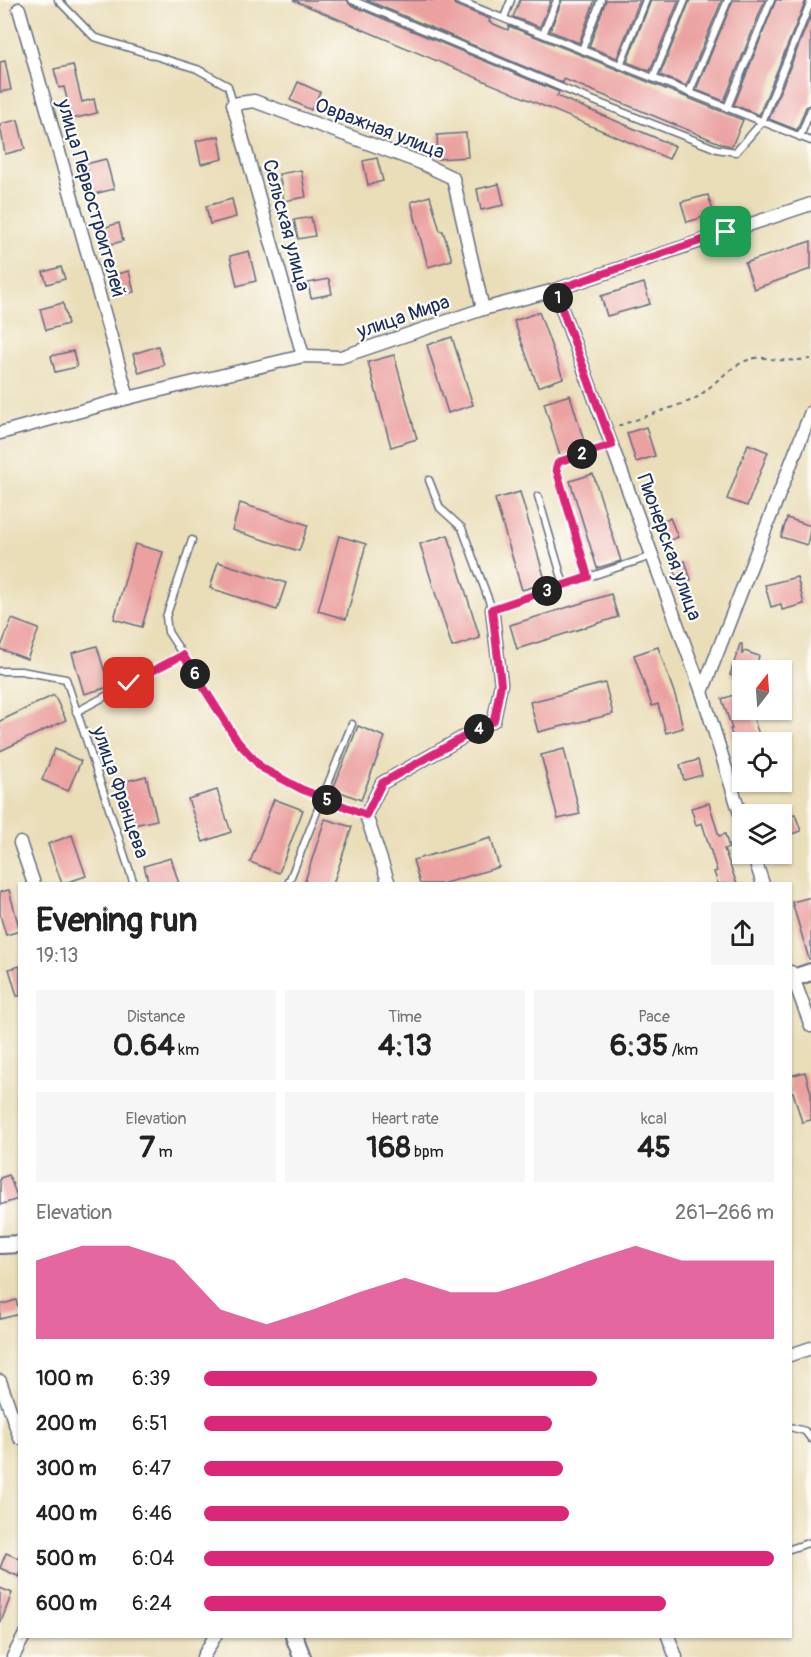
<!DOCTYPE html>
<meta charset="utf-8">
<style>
:root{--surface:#fff;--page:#f6f6f6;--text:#222;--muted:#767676;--accent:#db2777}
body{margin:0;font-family:Pangolin,sans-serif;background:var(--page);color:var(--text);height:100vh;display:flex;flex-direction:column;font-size:22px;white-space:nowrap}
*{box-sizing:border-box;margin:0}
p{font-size:20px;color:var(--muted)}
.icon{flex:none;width:33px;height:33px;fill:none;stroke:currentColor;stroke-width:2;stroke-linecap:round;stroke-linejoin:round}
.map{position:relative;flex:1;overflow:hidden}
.details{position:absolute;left:18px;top:882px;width:774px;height:756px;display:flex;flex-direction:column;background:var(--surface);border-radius:0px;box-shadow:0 2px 4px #0004}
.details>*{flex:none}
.needle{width:39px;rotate:17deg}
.buttons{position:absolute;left:732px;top:660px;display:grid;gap:12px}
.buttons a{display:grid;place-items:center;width:60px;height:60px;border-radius:0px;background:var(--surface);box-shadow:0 2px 4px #0004;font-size:30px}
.pin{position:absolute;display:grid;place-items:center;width:51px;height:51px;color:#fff;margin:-26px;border-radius:12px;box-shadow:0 3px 9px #0006}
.km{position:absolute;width:30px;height:30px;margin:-15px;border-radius:50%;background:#222;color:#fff;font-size:16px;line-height:30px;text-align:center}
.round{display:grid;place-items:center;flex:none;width:63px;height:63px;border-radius:0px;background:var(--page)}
.headline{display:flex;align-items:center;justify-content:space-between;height:102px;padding:0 18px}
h1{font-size:33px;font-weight:700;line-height:45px}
.stats{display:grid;grid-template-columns:repeat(3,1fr);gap:9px;height:102px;padding:6px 18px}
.stats div{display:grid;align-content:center;border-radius:0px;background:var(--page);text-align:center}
.stats b{font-size:30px;font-weight:700}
.stats small{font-size:16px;font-weight:400}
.stats p{font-size:16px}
.chart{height:168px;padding:12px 18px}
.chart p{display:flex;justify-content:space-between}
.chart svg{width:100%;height:108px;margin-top:6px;fill:var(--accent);opacity:.7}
ul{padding:0 18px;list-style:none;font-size:20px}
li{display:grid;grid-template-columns:96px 72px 1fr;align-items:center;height:45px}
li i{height:15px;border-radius:8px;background:var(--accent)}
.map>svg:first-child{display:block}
.building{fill:#eba1a0}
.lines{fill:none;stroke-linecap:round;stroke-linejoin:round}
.lane-casing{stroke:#636c7e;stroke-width:9}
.street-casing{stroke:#636c7e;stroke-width:15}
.secondary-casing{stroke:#636c7e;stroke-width:20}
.path{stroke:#636c7e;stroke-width:2;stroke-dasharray:4.5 4.5;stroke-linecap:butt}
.lane{stroke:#fff;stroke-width:6}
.street{stroke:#fff;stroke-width:12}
.secondary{stroke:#fff;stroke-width:16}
.route-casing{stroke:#fff;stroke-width:12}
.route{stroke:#db2777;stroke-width:8}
.labels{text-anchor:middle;stroke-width:4.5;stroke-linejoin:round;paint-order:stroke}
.street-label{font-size:20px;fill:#1b2f5e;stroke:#fdfcf7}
</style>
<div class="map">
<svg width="811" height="1657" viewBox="0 0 811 1657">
<rect width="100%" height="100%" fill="#fdfcf7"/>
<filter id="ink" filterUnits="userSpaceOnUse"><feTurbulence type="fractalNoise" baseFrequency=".0167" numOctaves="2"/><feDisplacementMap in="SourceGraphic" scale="12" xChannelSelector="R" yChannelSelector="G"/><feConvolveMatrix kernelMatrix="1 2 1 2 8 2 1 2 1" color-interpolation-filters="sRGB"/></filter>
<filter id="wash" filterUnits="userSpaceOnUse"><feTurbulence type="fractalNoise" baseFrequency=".008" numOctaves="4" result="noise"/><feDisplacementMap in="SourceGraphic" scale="24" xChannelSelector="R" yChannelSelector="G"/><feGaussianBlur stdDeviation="1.35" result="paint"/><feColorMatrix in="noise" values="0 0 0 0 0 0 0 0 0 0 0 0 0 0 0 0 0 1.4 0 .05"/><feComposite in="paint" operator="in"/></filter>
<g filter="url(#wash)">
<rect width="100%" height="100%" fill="#eadeb9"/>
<g id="blocks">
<g class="building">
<polygon points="293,0 347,0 350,5 559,92 557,96 675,146 669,159"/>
<polygon points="366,0 452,0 455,5 490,19 489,22 508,30 509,26 743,120 732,146 722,144 564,79 563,83"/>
<polygon points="520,0 551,0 540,27 513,17"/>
<polygon points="562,0 595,0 579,43 550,31"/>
<polygon points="606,0 640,0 617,58 589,47"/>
<polygon points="651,0 679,0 650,71 627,62"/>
<polygon points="690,0 722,0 686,86 660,75"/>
<polygon points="733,0 765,0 724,101 696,90"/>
<polygon points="776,0 806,0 759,115 734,105"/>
<polygon points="811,15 811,104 806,107 797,130 769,119"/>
<polygon points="5,61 11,90 0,92 0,62"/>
<polygon points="73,65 82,102 94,99 97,113 72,119 64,87 59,88 54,69"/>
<polygon points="298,82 320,92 311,110 290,100"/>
<polygon points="18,120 25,149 5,154 0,124"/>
<polygon points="466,133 468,157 438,159 437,135"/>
<polygon points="219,136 223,159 201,164 196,141"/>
<polygon points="377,158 383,181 368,185 363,161"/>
<polygon points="106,159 114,189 94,194 86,164"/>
<polygon points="301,170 306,197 284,201 279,174"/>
<polygon points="499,184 504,205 481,210 477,189"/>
<polygon points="708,195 714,214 687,222 681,202"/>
<polygon points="430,196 440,231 443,231 452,260 428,267 411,202"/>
<polygon points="232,199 236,217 210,224 206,206"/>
<polygon points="311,217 315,236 298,239 294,220"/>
<polygon points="119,223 123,241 104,246 99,229"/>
<polygon points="811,241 811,269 754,289 745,263"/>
<polygon points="249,251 256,281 237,286 230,256"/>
<polygon points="61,267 65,279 47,284 43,272"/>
<polygon points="129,271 134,292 118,296 113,275"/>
<polygon points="329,279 332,294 311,298 308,283"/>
<polygon points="644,283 650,304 607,316 601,296"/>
<polygon points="63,303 68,324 46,330 40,309"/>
<polygon points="539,312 563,378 538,387 514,321"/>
<polygon points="452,337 473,405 448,413 427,345"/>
<polygon points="158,346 164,365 139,373 133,354"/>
<polygon points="73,351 77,367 55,372 51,356"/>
<polygon points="394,355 417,439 391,447 368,362"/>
<polygon points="570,395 586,448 560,456 544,403"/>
<polygon points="646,427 655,456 636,462 627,433"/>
<polygon points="748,444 768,452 747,506 727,499"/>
<polygon points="593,474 621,561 597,568 570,481"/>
<polygon points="520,492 546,583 522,590 495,499"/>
<polygon points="240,503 308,525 299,551 232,530"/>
<polygon points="670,518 678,537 664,543 656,523"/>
<polygon points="787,518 811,526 807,545 781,537"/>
<polygon points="448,535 480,638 452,647 420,544"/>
<polygon points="339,536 366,544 346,619 318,611"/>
<polygon points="135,544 163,552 142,627 114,619"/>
<polygon points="685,561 691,580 679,584 673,566"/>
<polygon points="218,562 286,583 277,610 210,588"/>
<polygon points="797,577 804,604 782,610 781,604 771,607 765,585"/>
<polygon points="611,594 618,617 517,649 510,625"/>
<polygon points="12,619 39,629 27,659 0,649"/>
<polygon points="740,644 742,644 742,655 744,651 759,656 756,666 764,668 763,670 742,670 742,679 730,675"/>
<polygon points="97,646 109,687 84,694 72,653"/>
<polygon points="658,647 676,698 683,728 666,733 658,704 652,706 634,655"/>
<polygon points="605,683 613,714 538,732 530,702"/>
<polygon points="742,692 742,710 751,710 759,735 734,742 730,729 732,729 722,699"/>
<polygon points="54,695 66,720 0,751 0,721"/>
<polygon points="358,726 385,737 361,800 333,789"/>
<polygon points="55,749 81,761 68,791 42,780"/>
<polygon points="564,749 580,814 558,819 541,755"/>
<polygon points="698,760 702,775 684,780 680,765"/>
<polygon points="146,776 157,820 129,826 119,783"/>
<polygon points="217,790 231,832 203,842 188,799"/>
<polygon points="274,799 303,810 279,873 250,862"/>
<polygon points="709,803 719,836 725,834 729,848 724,849 737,884 718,884 714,872 717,871 702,823 696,825 691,808"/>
<polygon points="795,814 801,831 782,837 782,818"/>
<polygon points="325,819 352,827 333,884 304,884"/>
<polygon points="72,835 86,876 62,884 48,844"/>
<polygon points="491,838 499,867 442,884 420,884 413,860"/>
<polygon points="171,858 179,884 149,884 144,866"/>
<polygon points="9,890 20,931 6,935 0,915 0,892"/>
<polygon points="811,897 811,959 809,959 792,902"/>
<polygon points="20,966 20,996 17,996 9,969"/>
<polygon points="805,1072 811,1093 811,1120 802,1122 793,1092 790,1093 790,1076"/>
<polygon points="9,1175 18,1199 0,1205 0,1178"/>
<polygon points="16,1300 20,1314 0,1319 0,1305"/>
<polygon points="6,1553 20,1559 20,1577 0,1568"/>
<polygon points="0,1588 12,1593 1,1622 0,1622"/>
</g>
</g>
</g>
<g filter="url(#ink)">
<use href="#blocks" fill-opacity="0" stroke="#636c7e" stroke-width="1.5"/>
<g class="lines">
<defs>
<g id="lane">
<polyline points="58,0 94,37 197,69 228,86 233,104"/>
<polyline points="352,0 579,95 717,149 736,152 762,122 811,1"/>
<polyline points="457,0 811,141"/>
<polyline points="504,18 511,0"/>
<polyline points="543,34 557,0"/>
<polyline points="582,50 601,0"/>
<polyline points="620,65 646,0"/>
<polyline points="653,78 685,0"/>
<polyline points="689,93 728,0"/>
<polyline points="727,108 771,0"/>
<polyline points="800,137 811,109"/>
<polyline points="429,480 440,508 462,528 492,609 652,556"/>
<polyline points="538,496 564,585"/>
<polyline points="192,540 166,617 168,632 183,655 238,742 263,768 301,789 366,815"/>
<polyline points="588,577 556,468 558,463 561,461 612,445"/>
<polyline points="0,671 21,671 66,679 134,884"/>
<polyline points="76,712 183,655"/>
<polyline points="288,884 352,724"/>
<polyline points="790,1427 805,1431 811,1439"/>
<polyline points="790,1549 811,1542"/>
</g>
<g id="street">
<polyline points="19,9 128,398"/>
<polyline points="555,290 702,692 742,820"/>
<polyline points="303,356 233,104 254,101 419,162 453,178 483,309"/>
<polyline points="0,433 128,398 303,356 341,357 483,309 555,290 811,204"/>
<polyline points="702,692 811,412"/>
<polyline points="20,843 34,884"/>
<polyline points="753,854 763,884"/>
<polyline points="389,884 366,815 382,783 494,720 501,684 492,609"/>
<polyline points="791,972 811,1026"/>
<polyline points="790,1355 811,1348"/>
<polyline points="0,1381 20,1438"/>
<polyline points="668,1636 676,1657"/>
<polyline points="13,1657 24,1636"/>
<polyline points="203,1657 215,1636"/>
</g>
<g id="secondary">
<polyline points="790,979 811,972"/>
<polyline points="0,1245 20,1244"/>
<polyline points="294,1636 302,1657"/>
</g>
</defs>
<use href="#lane" class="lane-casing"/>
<use href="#street" class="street-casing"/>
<use href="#secondary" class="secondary-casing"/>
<path class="path" d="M 618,426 L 693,400 C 713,388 730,363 755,358 C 762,357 771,359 778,360 C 789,361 800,360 811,359"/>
<use href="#lane" class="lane"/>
<use href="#street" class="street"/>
<use href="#secondary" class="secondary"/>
</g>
</g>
<g class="lines" filter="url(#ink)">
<defs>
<polyline id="route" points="129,683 183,655 238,742 262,768 301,789 366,815 382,783 494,720 501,684 492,609 588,577 556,468 558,463 561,461 612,445 555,290 726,232"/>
</defs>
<use href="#route" class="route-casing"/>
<use href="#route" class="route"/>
</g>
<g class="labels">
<g class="street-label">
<text transform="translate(380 128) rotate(21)" y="7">Овражная улица</text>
<text transform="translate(92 198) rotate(74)" y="7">улица Первостроителей</text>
<text transform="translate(287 225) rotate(75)" y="7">Сельская улица</text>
<text transform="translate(403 316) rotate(-19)" y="7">улица Мира</text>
<text transform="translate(670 547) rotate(70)" y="7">Пионерская улица</text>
<text transform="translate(121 792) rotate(71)" y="7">улица Францева</text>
</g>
</g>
</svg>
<div class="buttons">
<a><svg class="needle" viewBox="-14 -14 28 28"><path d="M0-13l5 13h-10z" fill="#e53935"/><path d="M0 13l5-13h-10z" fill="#767676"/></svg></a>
<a><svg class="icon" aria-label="locate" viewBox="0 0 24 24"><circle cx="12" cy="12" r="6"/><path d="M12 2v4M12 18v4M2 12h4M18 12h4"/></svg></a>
<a><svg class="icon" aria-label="layers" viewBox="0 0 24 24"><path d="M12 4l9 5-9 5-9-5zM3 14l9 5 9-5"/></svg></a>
</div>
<div class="pin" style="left:726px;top:232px;background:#1e9e55"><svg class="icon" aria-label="arrive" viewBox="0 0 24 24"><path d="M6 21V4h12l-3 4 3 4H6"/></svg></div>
<div class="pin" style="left:129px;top:683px;background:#d93025"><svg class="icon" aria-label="check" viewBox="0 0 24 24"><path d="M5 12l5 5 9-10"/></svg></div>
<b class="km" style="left:558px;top:298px">1</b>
<b class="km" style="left:582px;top:454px">2</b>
<b class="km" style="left:547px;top:591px">3</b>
<b class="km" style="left:479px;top:729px">4</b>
<b class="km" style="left:327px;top:800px">5</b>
<b class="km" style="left:195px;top:674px">6</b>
<section class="details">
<div class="headline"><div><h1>Evening run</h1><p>19:13</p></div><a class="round"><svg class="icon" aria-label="share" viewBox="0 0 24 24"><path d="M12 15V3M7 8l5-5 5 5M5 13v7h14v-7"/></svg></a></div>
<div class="stats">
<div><p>Distance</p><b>0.64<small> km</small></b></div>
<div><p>Time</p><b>4:13</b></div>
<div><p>Pace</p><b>6:35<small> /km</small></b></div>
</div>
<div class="stats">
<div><p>Elevation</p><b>7<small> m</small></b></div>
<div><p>Heart rate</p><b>168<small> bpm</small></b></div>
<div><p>kcal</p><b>45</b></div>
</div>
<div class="chart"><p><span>Elevation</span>261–266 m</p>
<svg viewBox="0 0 160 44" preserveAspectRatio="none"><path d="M0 44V12L10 6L20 6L30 12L40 32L50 38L60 32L70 25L80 19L90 25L100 25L110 19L120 12L130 6L140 12L150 12L160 12V44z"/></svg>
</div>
<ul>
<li><b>100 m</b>6:39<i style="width:69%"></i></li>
<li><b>200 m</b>6:51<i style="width:61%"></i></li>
<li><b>300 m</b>6:47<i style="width:63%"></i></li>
<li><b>400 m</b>6:46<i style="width:64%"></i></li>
<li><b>500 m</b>6:04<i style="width:100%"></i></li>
<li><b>600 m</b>6:24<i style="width:81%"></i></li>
</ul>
</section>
</div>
